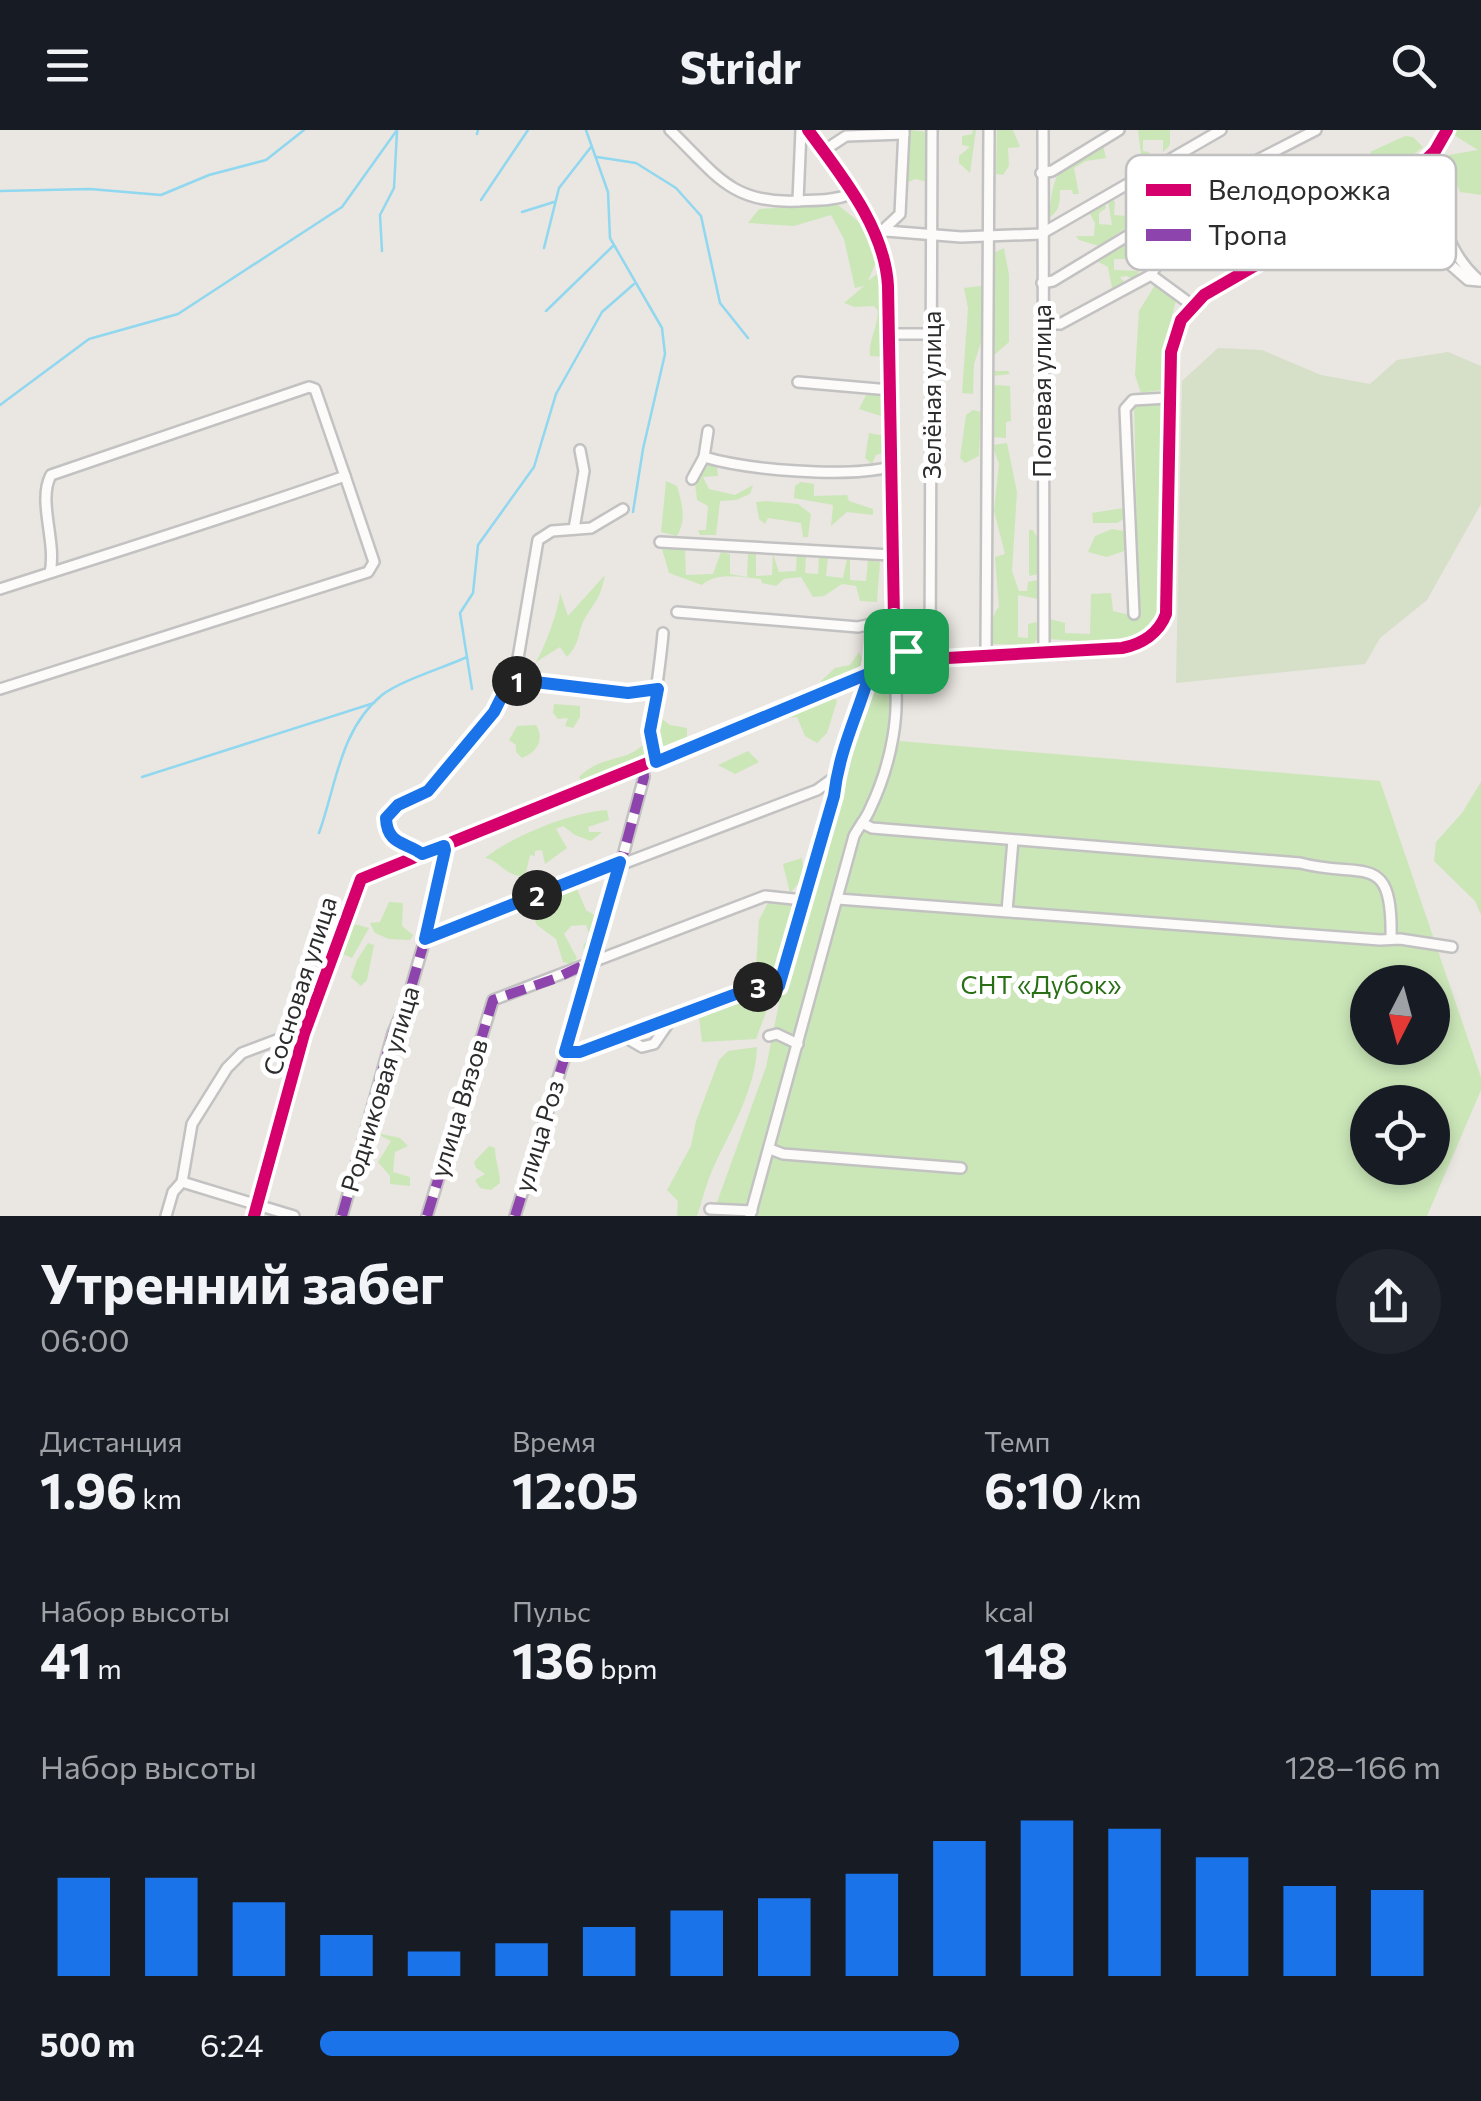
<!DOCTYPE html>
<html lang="ru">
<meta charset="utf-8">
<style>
:root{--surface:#171b24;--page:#20242c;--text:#f1f3f6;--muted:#9ea1a6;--accent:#1a73e8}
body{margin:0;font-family:Commissioner,sans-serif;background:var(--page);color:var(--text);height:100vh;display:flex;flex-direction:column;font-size:38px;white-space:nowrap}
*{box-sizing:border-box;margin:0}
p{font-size:32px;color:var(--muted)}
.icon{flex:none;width:55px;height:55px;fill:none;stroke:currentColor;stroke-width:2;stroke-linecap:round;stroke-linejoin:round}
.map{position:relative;height:1086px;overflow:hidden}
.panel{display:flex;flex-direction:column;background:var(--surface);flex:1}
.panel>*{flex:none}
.needle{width:65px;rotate:186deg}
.tools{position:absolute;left:1350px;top:835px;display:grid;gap:20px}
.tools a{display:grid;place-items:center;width:100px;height:100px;border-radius:50%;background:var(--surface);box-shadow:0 5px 15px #0003;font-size:50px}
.pin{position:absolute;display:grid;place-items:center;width:85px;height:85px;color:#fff;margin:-42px;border-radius:20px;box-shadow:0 5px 15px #0006}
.km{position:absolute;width:50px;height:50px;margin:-25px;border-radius:50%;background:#222;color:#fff;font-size:28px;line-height:50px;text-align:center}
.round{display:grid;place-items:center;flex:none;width:105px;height:105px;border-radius:52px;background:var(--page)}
.head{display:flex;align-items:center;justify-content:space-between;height:170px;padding:0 40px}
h1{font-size:55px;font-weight:700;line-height:75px}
.figures{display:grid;grid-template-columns:repeat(3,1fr);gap:15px;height:170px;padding:10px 40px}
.figures div{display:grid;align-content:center}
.figures b{font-size:50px;font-weight:700}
.figures small{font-size:28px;font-weight:400}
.figures p{font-size:28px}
.chart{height:280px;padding:20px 40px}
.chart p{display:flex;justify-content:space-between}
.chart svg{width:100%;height:180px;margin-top:10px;stroke:var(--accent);stroke-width:6}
ul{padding:0 40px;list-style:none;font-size:32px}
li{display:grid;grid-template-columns:160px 120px 1fr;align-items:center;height:75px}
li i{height:25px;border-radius:12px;background:var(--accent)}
header{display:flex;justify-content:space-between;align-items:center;height:130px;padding:0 40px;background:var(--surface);font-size:45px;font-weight:700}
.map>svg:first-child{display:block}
.green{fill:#cbe7b8;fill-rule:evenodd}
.cemetery{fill:#d6dfc8}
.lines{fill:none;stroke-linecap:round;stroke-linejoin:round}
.stream{stroke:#90d7f0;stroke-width:2.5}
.minor-casing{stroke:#c3c2c2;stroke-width:14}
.minor{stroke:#fcfbfa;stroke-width:9}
.quiet{stroke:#8e44ad;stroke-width:10;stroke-dasharray:20 10;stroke-linecap:butt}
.cycleway-casing{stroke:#fff;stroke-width:19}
.cycleway{stroke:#d6006c;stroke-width:12}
.route-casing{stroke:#fff;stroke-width:20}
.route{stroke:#1a73e8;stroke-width:12}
.labels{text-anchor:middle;stroke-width:10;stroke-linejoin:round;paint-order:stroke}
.street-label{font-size:25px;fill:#2c2c2c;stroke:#fff}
.park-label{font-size:25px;fill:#286f16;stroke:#fff}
.key{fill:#fff;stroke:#c0c0c0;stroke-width:2.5}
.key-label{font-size:28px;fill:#2c2c2c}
</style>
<header><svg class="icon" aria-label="menu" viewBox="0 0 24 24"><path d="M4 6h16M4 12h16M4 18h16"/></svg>Stridr<svg class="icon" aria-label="search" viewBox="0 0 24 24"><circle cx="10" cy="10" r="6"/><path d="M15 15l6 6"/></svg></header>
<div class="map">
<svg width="1481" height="1086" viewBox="0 0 1481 1086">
<rect width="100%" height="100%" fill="#eae6e1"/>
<g class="green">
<polygon points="910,0 928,2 928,52 915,49 909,52 907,47"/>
<polygon points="973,0 976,0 970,43 959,33 959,26 970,17 962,15 962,6 972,4"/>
<polygon points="997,0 1013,0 1020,17 1008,18 1009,36 1003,45 996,44"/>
<polygon points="1138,0 1170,0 1170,15 1163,22 1163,10 1143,10 1143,21 1149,22 1146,37 1142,33"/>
<polygon points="1452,0 1481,0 1481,65 1460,62 1455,49 1455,41 1435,38 1437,27 1478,20 1451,3"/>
<polygon points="1405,6 1413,7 1423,17 1399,36 1383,32 1378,36 1370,22"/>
<path d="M 1103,15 L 1106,28 L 1086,31 L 1074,38 L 1079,64 L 1073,64 L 1072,60 L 1060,60 C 1060,72 1060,81 1049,88 C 1054,35 1058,40 1103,15 Z"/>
<polygon points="1108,70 1115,71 1114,85 1131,86 1127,97 1099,116 1079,110 1076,106 1094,106 1095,93 1089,82 1104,72 1106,78 1099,83 1099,94 1112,95"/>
<path d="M 838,75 L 869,100 L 877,130 L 868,151 L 882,140 L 886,158 L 886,227 L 870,226 C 868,212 878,196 878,181 L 874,176 L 855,177 L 844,173 L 864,156 L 855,158 L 844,109 L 831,85 L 794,96 L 748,93 L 759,79 Z"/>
<path d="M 1184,76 L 1183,89 C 1160,88 1135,111 1137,134 L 1130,129 L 1114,129 L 1114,140 L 1139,141 L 1135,151 L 1127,146 L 1120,147 L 1124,152 L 1120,159 L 1112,158 L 1108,137 L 1091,128 Z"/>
<polygon points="1004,118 1009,145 1009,212 993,226 993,241 1008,241 1010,244 993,246 995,255 1010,256 1011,291 1006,292 1006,308 993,307 989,125"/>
<polygon points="1155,155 1176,166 1176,171 1163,219 1162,260 1141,263 1135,245 1139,181"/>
<polygon points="981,156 982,209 974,234 973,264 962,263 968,178 964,158"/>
<polygon points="868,261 880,262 887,288 859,279"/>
<polygon points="1158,269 1162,273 1159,481 1140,505 1096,512 1047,509 1049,489 1065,493 1065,503 1090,504 1091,464 1111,463 1113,481 1139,487 1134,273"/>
<polygon points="973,280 981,282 979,326 965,333 960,328 966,285"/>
<polygon points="869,303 885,306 887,322 876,325 872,334 865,328"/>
<path d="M 1007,313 L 1017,362 L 1012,441 L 1019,461 L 1027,461 L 1028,452 L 1037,450 L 1038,469 L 1018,465 L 1018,507 L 1028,508 L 1028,494 L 1036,492 L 1041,504 L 1033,515 L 991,514 C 990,501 991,486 999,477 L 995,427 L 1005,424 L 994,381 L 999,334 L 992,315 Z"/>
<polygon points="716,330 718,346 703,347 709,359 735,365 753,355 750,364 736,370 720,371 716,405 700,405 698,400 706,400 708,376 697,370 694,345 701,332"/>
<path d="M 666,351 L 677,356 C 682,374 687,389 677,406 L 661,402 Z"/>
<polygon points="801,352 814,354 814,366 847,365 849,371 873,379 873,385 847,382 831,396 833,375 794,368 795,356"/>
<polygon points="767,371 798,374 811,384 808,407 803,407 801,393 768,388 765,394 759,389 756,372"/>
<polygon points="1123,378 1130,385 1117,393 1093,393 1092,383"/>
<polygon points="1112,399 1124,401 1124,421 1107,427 1088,422 1095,406"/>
<polygon points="1029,400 1033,400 1040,413 1039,444 1029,446"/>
<path d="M 662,419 L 685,419 L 686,445 L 713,444 L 721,422 L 730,424 L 730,444 L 747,447 L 748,422 L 756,424 L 756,446 L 772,445 L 773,424 L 779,442 L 796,441 L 797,423 L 806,426 L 805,443 L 818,444 L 819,426 L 828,427 L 826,446 L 843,448 L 847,429 L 850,428 L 850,450 L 866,451 L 868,430 L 880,432 L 877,472 L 860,471 L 856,456 L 842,454 L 824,466 L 813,467 L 801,447 L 784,449 L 776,456 L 762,453 L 761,449 C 742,448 718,441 702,455 L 669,443 Z"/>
<path d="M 605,445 C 599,472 596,469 584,490 C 577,504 581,512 567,527 L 560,517 L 536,532 C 545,517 559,479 560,463 L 568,486 Z"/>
<polygon points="859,522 864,533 830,555 821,551 835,538 850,535"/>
<path d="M 882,542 L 891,557 L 887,610 L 1380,651 L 1481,947 L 1481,960 L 1427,1086 L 712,1086 L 766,937 L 788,830 L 820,728 L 841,614 ZM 1368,852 L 1432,852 L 1432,918 L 1368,918 ZM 1368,972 L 1432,972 L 1432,1038 L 1368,1038 Z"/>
<polygon points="828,561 837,571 827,603 817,613 805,606 797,587 783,588 785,579"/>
<polygon points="554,574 580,576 580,587 573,598 565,596 568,588 558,589 553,583"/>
<path d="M 661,588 L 670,595 L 687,598 L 687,607 L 664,616 L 647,628 L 582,653 L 579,647 C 610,617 636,642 661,588 Z"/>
<path d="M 536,595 C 545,610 537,622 522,628 L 516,622 L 516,615 L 509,610 L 517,596 Z"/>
<polygon points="748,621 759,632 735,644 718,635"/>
<polygon points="1481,652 1481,785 1475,771 1434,731 1436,712 1462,683"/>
<path d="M 607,680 L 609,690 L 588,697 L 589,702 L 602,702 L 591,711 L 575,705 L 563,696 L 556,699 L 567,718 L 545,734 L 542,720 L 535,721 L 535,726 L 530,725 L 525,747 C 502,745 500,730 485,728 C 512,706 572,682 607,680 Z"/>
<polygon points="802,728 804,747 790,763 783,734"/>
<polygon points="575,754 586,780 596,786 597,802 591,821 585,822 583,816 590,806 586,795 571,796 564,804 577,828 571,834 563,832 556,809 537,795 527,772"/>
<polygon points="770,769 794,773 775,852 755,853 759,790"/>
<polygon points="389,772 403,773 402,796 413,805 410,810 389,809 375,803 370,793 380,792"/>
<polygon points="350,793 369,798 352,828 339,822"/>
<polygon points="368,813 374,815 367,850 361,856 351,847 357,830"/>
<path d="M 765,863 L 768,877 L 756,909 L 702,912 L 699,887 C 722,879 742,866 765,863 Z"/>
<path d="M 757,917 C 756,957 732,998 715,1034 C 707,1050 703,1069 697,1086 L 677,1086 L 678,1071 L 667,1060 L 691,1016 L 696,991 L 719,930 L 728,921 Z"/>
<polygon points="373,1002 400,1008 408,1016 395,1022 393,1042 410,1047 410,1056 390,1054 390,1046 378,1032 391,1011"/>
<path d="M 489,1016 L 495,1018 C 495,1031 500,1040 500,1053 L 491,1060 L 480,1058 L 475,1050 L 485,1044 L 476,1038 L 474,1032 Z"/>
</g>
<polygon class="cemetery" points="1218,218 1262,220 1321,245 1370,254 1397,230 1448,222 1481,236 1481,374 1427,470 1380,508 1365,534 1176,553 1182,251"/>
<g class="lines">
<g class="stream">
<polyline points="586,0 608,62 610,108 662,198 665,224 643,319 633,382"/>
<polyline points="477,4 478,0"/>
<polyline points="597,27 636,33 676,58 701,86 720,173 748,208"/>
<polyline points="0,61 90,59 161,65 209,45 266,30 304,0"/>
<polyline points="481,70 528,0"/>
<polyline points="522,82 554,72"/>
<polyline points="544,118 559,58 591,17"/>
<polyline points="382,121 380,85 394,58 397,1"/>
<polyline points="546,181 613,116"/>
<polyline points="0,275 89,209 178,184 342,77 397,0"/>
<polyline points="472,559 460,483 473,463 478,415 534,337 556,264 602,182 634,154"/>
<polyline points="142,647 374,573"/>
<path d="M 319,703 C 336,656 340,599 382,565 C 402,550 443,538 467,527"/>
</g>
<defs>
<g id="minor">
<path d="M 670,0 C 714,42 730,74 796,71 C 816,70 833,71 851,64"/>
<path d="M 808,0 C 841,45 885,98 888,156 L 894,489 C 900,511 904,526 930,529 L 1122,518 C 1142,514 1159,503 1166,484 L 1171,222 L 1181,190 L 1204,165 L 1407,48 L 1435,21 L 1447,0"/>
<polyline points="1043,0 1044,523"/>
<polyline points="823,21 846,6 904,4"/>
<path d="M 1421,35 C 1441,75 1443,121 1480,151"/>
<polyline points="1041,43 1052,41 1119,0"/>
<polyline points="798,71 801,0"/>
<polyline points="1349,81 1370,88 1436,122 1468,150 1479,151"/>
<polyline points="882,101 900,84 904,0"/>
<polyline points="875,103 886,101 961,107 1041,104 1221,0"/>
<polyline points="1151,145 1192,175"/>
<polyline points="1042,153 1053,151 1228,45 1316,0"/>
<polyline points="1042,189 1050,194 1060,194 1151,145 1159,131 1231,90 1245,86 1260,74 1320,46 1337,35"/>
<polyline points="889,204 932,204"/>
<polyline points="798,252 890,260"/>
<path d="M 708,301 L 704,327 C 748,340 846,348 890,337"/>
<polyline points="692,349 704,327"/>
<polyline points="574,399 584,341 580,320"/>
<polyline points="660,412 891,425"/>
<path d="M 0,459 C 115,422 231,386 345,346 L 315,259 L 309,257 L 51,345 C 37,371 57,411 50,443"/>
<polyline points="677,482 858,497 894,489"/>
<polyline points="1134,484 1125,279 1133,270 1168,268"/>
<polyline points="986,527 989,0"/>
<polyline points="930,529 932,0"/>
<polyline points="518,550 516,540 538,410 552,401 591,398 623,379"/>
<polyline points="0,559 368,442 374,432 345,346"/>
<path d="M 656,632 C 648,593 660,544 663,503"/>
<path d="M 862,693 L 872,698 L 1300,733 C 1364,750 1393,719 1391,809"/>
<polyline points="422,724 399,715 386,694 390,680 427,661 494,582 504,562 518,550 628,563 658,559"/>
<polyline points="838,769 1380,810 1400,809 1452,817"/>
<polyline points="1007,781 1013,710"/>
<polyline points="425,809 817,660 835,647"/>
<polyline points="623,906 642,917 654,914 672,888"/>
<polyline points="769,906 777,904 798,914"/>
<path d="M 565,922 L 580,923 L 753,858 L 779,856 L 834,666 C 839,622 855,591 868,549 C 874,531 871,512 877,494"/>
<polyline points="770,1019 783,1024 961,1038"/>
<polyline points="182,1052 294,1086"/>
<polyline points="710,1079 752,1081"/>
<polyline points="166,1086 173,1062 182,1052 192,994 227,938 242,923 295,903 304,904"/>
<polyline points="254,1086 304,904 361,749 870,543 906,521"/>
<polyline points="342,1086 393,903 408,868 425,809 445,730 444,716"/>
<polyline points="427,1086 493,870 765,766 803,770"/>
<polyline points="515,1086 595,830 644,647 643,637"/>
<path d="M 750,1086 L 854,706 C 859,696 866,689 870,679 C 891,635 903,579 892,532"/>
</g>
</defs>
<use href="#minor" class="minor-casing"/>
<use href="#minor" class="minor"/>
<g class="quiet">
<polyline points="779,856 834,666 837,636 870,543"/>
<polyline points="342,1086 393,903 408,868 425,809 620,732"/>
<polyline points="427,1086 493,870 554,849 595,830"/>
<polyline points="515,1086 595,830 644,647 643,637"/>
</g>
<defs>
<g id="cycleway">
<path d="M 808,0 C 841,45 885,98 888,156 L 894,489 C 900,511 904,526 930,529 L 1122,518 C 1142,514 1159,503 1166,484 L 1171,222 L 1181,190 L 1204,165 L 1407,48 L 1435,21 L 1447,0"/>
<polyline points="254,1086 304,904 361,749 870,543 906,521"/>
</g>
</defs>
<use href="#cycleway" class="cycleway-casing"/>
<use href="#cycleway" class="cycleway"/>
</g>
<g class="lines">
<defs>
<path id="route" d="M 906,521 L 870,543 L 656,632 L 650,601 L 658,559 L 628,563 L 518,550 L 504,562 L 494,582 L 428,661 L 398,675 L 386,688 C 387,715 406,712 422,724 L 444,716 L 445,720 L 425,809 L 620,732 L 565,922 L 580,922 L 752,858 L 779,856 L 834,666 C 839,622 855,591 868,549 C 874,531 871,512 878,494 L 894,488 L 906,521"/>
</defs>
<use href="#route" class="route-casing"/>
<use href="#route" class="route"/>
</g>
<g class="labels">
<g class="street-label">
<text transform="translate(1042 261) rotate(-90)" y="9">Полевая улица</text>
<text transform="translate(932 265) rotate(-90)" y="9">Зелёная улица</text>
<text transform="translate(300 856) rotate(-72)" y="9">Сосновая улица</text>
<text transform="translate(380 959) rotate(-73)" y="9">Родниковая улица</text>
<text transform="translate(459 978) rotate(-73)" y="9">улица Вязов</text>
<text transform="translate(539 1006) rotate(-73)" y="9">улица Роз</text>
</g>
<g class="park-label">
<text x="1041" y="864">СНТ «Дубок»</text>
</g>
</g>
<rect x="1126" y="25" width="330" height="115" rx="15" class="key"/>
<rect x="1146" y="54" width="45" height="12" fill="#d6006c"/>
<rect x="1146" y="99" width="45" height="12" fill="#8e44ad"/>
<g class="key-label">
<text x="1208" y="70">Велодорожка</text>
<text x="1208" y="115">Тропа</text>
</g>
</svg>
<div class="tools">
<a><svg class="needle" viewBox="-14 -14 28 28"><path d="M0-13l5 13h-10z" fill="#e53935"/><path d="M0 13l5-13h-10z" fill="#9ea1a6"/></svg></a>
<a><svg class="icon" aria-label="locate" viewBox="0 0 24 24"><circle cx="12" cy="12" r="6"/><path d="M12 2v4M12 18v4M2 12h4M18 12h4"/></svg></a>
</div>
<div class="pin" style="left:906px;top:521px;background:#1e9e55"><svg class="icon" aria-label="arrive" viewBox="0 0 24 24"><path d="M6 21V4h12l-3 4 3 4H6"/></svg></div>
<b class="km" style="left:517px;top:551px">1</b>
<b class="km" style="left:537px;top:765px">2</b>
<b class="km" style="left:758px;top:857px">3</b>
</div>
<section class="panel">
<div class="head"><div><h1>Утренний забег</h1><p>06:00</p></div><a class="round"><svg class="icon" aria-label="share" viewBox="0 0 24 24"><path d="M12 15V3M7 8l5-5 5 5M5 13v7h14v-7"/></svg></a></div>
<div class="figures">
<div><p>Дистанция</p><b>1.96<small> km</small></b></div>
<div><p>Время</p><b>12:05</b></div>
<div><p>Темп</p><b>6:10<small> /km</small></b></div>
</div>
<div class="figures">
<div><p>Набор высоты</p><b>41<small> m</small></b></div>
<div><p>Пульс</p><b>136<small> bpm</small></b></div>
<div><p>kcal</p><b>148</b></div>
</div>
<div class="chart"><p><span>Набор высоты</span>128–166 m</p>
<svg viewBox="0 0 160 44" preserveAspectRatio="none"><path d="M5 44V20M15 44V20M25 44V26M35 44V34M45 44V38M55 44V36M65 44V32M75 44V28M85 44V25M95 44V19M105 44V11M115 44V6M125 44V8M135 44V15M145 44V22M155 44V23"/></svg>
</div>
<ul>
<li><b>500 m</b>6:24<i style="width:57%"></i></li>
</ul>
</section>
